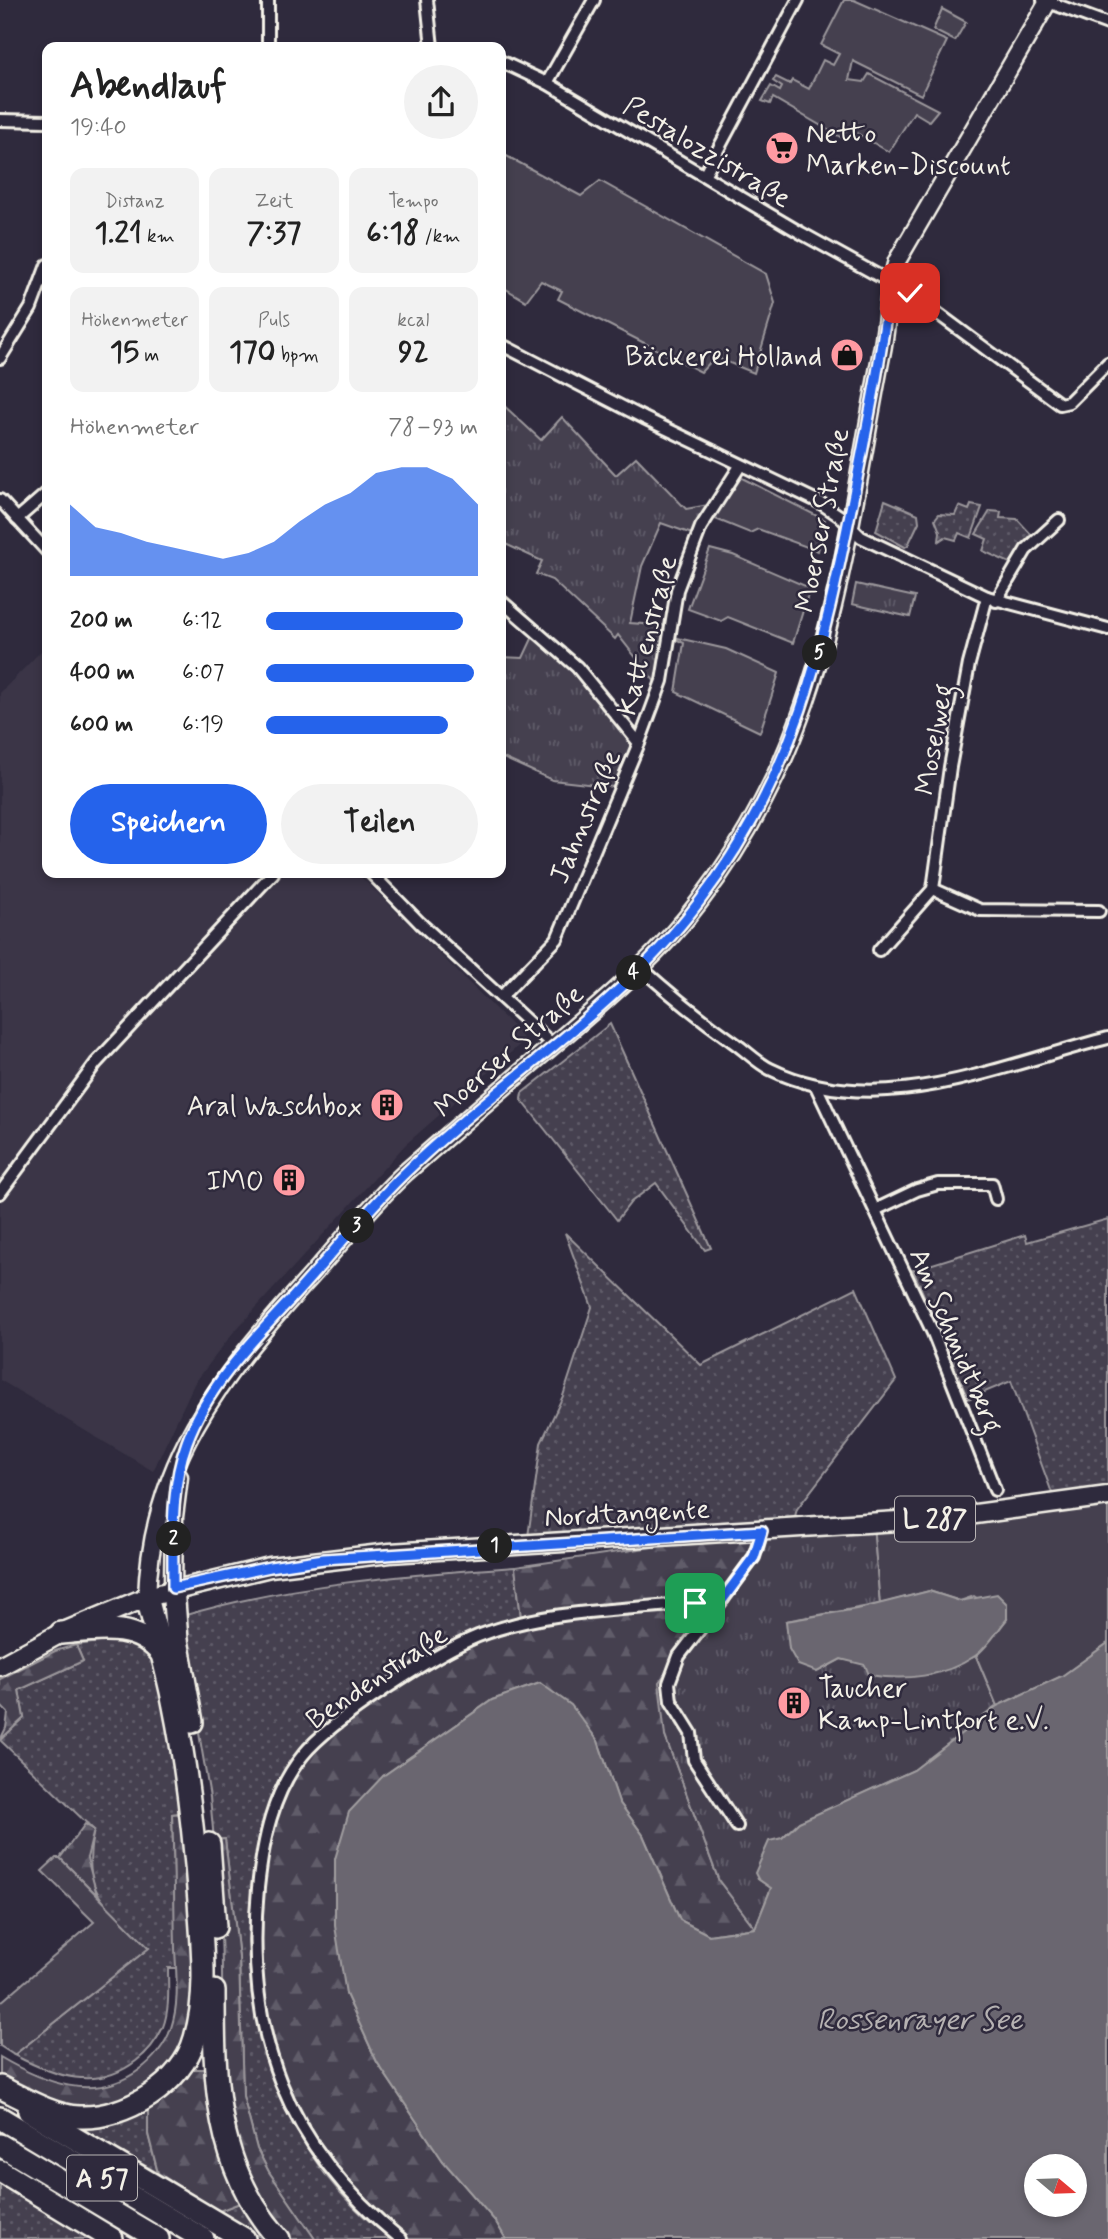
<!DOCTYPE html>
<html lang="de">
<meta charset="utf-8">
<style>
:root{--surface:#fff;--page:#f2f2f2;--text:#222;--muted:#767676;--accent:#2563eb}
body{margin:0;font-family:Mynerve,sans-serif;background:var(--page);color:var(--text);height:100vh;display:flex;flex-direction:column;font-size:26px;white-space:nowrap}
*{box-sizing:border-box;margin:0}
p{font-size:23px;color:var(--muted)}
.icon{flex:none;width:38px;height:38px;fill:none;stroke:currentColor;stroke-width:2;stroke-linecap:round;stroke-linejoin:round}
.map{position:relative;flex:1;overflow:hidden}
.side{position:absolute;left:42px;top:42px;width:464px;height:836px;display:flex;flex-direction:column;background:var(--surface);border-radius:14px;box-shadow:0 4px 10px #0003}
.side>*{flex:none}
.needle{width:46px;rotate:109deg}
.controls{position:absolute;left:1024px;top:2154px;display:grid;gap:14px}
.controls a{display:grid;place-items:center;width:63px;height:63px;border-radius:50%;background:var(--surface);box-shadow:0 4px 10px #0003;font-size:35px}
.pin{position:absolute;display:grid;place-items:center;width:60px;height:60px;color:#fff;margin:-30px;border-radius:14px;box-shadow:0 4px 10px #0006}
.km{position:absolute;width:35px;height:35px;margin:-18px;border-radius:50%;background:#222;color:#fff;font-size:19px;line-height:35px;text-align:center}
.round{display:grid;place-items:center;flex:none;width:74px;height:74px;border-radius:37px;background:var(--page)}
.head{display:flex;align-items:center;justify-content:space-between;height:119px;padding:0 28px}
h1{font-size:38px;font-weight:800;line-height:52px}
.metrics{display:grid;grid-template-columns:repeat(3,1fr);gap:10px;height:119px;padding:7px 28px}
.metrics div{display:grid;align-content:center;border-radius:14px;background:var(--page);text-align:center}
.metrics b{font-size:30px;font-weight:800}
.metrics small{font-size:19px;font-weight:400}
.metrics p{font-size:19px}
.chart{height:196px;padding:14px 28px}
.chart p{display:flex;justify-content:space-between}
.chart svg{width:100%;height:126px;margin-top:7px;fill:var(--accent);opacity:.7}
.cta{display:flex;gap:14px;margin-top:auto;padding:14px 28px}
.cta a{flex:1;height:80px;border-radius:42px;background:var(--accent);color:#fff;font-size:28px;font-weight:800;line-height:80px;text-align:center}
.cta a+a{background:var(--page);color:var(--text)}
ul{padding:0 28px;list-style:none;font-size:23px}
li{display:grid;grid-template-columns:112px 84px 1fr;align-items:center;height:52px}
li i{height:18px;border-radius:9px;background:var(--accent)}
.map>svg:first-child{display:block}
.built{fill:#3b3647}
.grass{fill:url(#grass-dots);stroke:#9c989c;stroke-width:2}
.forest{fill:url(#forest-firs);stroke:#9c989c;stroke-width:2}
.park{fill:url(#park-tufts);stroke:#9c989c;stroke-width:2}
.garden{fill:#454050;stroke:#9c989c;stroke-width:2}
.water{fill:#6a6670;stroke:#a19ea0;stroke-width:2;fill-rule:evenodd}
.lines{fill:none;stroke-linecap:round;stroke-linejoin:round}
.street-casing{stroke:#f4f1e8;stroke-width:16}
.secondary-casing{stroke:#f4f1e8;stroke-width:21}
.primary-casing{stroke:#f4f1e8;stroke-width:23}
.highway-casing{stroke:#f4f1e8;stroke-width:26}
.street{stroke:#2f2a3d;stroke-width:10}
.secondary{stroke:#2f2a3d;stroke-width:16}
.primary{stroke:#2f2a3d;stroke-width:18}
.highway{stroke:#2f2a3d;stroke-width:21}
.route-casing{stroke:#fff;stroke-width:14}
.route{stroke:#2563eb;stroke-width:9}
.labels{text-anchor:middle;stroke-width:5;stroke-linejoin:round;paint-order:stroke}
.shield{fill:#2f2a3d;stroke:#b9b5b5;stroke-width:2}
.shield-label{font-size:26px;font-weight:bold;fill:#f4f1e8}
.poi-label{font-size:28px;fill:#f4f1e8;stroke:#2f2a3d;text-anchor:end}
.street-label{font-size:28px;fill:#f4f1e8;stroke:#2f2a3d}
.water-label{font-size:30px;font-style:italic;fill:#b6b2b2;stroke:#2f2a3d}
</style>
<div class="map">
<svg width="1108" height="2239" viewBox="0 0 1108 2239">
<defs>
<pattern id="grass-dots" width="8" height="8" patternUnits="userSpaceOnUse" patternTransform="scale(1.75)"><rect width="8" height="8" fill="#454050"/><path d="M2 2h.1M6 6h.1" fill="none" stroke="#605c69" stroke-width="1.8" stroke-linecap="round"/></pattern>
<pattern id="forest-firs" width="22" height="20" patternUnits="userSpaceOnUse" patternTransform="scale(1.75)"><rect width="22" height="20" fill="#454050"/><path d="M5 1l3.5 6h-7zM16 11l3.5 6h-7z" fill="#605c69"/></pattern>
<pattern id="park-tufts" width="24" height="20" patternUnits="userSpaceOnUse" patternTransform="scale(1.75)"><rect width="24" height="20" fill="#454050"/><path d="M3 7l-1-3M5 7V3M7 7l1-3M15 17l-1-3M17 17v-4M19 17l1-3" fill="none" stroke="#605c69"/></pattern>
</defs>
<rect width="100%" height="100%" fill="#2f2a3d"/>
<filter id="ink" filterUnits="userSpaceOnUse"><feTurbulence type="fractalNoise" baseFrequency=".0143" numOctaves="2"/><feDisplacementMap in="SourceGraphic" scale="14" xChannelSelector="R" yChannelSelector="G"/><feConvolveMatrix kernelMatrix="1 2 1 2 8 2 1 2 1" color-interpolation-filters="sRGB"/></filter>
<g filter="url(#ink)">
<polygon class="built" points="47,645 47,873 357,873 519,1032 524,1041 405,1145 232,1334 194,1384 153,1471 0,1380 0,693"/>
<g class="grass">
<polygon points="885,500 918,514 919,522 908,545 905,547 876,531"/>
<polygon points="971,505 982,507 971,538 959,533 956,540 945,537 939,541 940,532 935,519 939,514 955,515 959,506 969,510"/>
<polygon points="990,511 1001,512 1000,518 1017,519 1031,534 1010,563 983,551 987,539 976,534"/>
<polygon points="610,1024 711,1248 705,1250 656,1183 631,1202 617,1220 521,1099 522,1093"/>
<polygon points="1108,1219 1108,1496 1056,1504 1011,1381 968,1399 913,1270 1025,1235 1027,1242"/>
<polygon points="565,1233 701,1365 856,1288 896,1380 797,1509 791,1531 527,1544 541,1443 563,1396 592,1307"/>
<path d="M 515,1567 L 521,1617 L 485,1629 L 257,1852 L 248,1940 L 252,1998 L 288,2113 L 314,2158 L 342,2194 L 390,2239 L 315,2239 L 269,2172 L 257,2149 L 243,2096 L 239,1958 L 225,1839 L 214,1840 L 210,1797 L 179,1617 C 289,1584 402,1575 515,1567 Z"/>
<path d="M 124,1639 L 148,1653 L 159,1676 L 182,1813 L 172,1814 L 177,1968 L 168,1968 C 168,1987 170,2009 163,2027 C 157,2040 147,2053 136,2061 C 96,2092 54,2076 14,2055 L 149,1948 C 108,1906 79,1895 94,1830 L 0,1740 L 24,1718 L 19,1690 L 83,1661 L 76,1645 Z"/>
<polygon points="148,2106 148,2134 158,2173 75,2125"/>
<polygon points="0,2184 13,2192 94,2239 0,2239"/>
<polygon points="245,2201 272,2239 263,2239 219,2211"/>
</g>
<g class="forest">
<path d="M 762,1531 L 665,1736 L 719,1881 L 755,1928 L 709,1935 L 680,1920 L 643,1835 L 619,1802 L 598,1741 L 540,1683 L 492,1700 L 383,1776 L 346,1994 L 377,2062 L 443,2161 L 496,2222 L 506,2239 L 392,2239 C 278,2158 235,2008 254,1875 C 258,1844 265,1812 280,1783 C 289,1767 317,1736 332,1723 C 347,1710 369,1700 386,1690 C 430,1662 472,1633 521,1617 L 515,1567 Z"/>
<polygon points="76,1645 83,1661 19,1690 24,1718 0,1740 6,1728 8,1713 0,1705 0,1679 55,1651"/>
<path d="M 182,1813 C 187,1870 204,1991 184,2042 C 175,2064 159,2075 141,2089 C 96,2123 44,2101 0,2080 L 0,2057 C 44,2083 94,2103 139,2070 C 153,2060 166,2044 171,2028 C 180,2002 176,1974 175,1948 C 174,1903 174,1858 172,1814 Z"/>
<polygon points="85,1824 94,1830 87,1858 97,1895 60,1858"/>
<path d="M 225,1839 L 239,1958 L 243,2096 L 257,2149 L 269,2172 L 315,2239 L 290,2239 L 284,2232 C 221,2150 223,2071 222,1973 C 222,1929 218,1884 214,1840 Z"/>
<polygon points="186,2069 206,2069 245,2201 219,2211 158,2173 148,2134 148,2106"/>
</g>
<g class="park">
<polygon points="500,402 541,440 562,417 616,475 636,457 686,509 708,505 692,534 661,523 642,566 630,623 670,626 659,687 618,635 615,639 552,580 536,574 542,561 501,542"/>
<polygon points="856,584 915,597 910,617 852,604"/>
<polygon points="536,630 635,738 613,787 552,780 501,757 501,657 523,658"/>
<polygon points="873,1524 880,1604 786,1621 817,1672 841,1659 930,1675 976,1656 997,1706 914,1770 799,1822 782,1838 758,1879 771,1888 755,1928 719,1881 665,1736 659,1682 753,1557 762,1531"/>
</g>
<g class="garden">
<polygon points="844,0 854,0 947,41 921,95 853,61 849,80 864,82 869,74 938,110 929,121 914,112 889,152 848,128 842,138 773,98 770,104 762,101 771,86 780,91 782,87 773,81 776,77 790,84 792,80 809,89 823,60 833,65 839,54 821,45"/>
<polygon points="942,9 966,22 955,41 933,30"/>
<polygon points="501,153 581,196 600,181 766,274 775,303 754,373 715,357 701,372 558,299 562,291 541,281 526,301 501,286"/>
<polygon points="740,477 825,520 818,551 758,529 750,533 708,516"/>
<polygon points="710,549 733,555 810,588 793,643 728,617 721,621 688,609"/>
<polygon points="669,636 726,649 779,673 760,732 676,692 684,643"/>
<polygon points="1108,1496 1108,1643 1062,1676 997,1706 976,1656 1007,1619 974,1596 960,1601 929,1591 880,1604 873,1524"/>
<polygon points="56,1858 60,1858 149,1948 14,2055 0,2046 0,2003 94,1922 42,1871"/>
</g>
<g class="water">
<path d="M 929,1591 L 960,1601 L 997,1594 L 1007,1604 L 1007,1619 C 998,1630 987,1648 975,1656 C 944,1677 905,1681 869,1675 L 865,1665 L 841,1659 L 817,1672 L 798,1665 L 789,1649 L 786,1621 L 862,1608 Z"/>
<path d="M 1108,1643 L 1108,2239 L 506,2239 L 496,2222 L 443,2161 L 377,2062 L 346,1994 L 335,1926 L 335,1859 L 349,1812 L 383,1776 L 492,1700 L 540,1683 L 571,1705 L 598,1741 L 619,1802 L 643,1835 L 680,1920 L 709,1935 L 755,1928 L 771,1888 L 758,1879 L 755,1873 L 769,1841 L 782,1838 L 799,1822 L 914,1770 L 997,1706 L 1062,1676 ZM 1036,2166 L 1074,2166 L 1074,2205 L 1036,2205 Z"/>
</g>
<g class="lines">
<defs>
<g id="street">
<polyline points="427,0 432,47"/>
<polyline points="1043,0 1108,24"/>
<polyline points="268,47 268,0"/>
<polyline points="500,61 547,83 801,233 910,293 1060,404 1069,402 1108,363"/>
<polyline points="547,83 594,0"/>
<polyline points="0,120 47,121"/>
<polyline points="705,174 798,0"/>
<polyline points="500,344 644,418 819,502 841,517 861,537 987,597 1108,629"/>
<polyline points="0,358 31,308 47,265"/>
<polyline points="0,500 47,551"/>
<polyline points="17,519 47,493"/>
<polyline points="500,600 577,667 639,743 557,939 501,997"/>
<polyline points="996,601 1026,550 1059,520"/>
<polyline points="639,743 662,681 677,590 701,527 740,466"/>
<polyline points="371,873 420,923 553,1045"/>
<polyline points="933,889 980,910 1099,911"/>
<polyline points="879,950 933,889 950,767 969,664 987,597"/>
<path d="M 640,967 C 671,995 702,1020 736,1044 C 747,1052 758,1063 770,1069 C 878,1122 1001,1065 1108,1038"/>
<polyline points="816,1086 933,1333 995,1490"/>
<polyline points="0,1193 96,1063 273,873"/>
<polyline points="875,1210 917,1190 938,1184 992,1184 996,1199"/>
<polyline points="723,1599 679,1656 669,1683 671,1701 691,1733 694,1760 737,1826"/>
<path d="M 401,2239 C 286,2146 244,2034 258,1888 C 263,1841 272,1793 303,1755 C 331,1720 436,1653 478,1636 C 557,1605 641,1612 723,1599 L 754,1557 L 762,1531"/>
</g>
<g id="secondary">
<polyline points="173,1588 174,1517 179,1477"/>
<path d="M 147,1597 C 151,1465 219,1378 304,1284 C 338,1247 369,1206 406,1172 C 454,1130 502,1088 551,1047 C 603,1002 658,957 699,902 C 723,871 745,836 763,801 C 835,665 852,505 881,356 C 888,324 887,292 897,261 L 1049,0"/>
</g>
<polyline id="primary" points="0,1666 61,1633 147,1597 270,1567 390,1553 946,1518 1108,1496"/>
<g id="highway">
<polyline points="173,1588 177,1640 192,1722"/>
<path d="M 61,1633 C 97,1630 135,1622 161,1653"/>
<polyline points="209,1844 215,1927"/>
<path d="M 214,1991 C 214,2081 215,2168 279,2239"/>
<path d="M 0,2087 C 23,2098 53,2116 79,2117 C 126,2119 182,2084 195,2038 C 208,1995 202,1945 199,1901 C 194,1835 187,1770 174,1706 C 167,1669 156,1633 147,1597"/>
<polyline points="29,2111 244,2239"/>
<polyline points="0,2118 203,2239"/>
<polyline points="0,2145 158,2239"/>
<polyline points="0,2171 112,2239"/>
</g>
</defs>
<use href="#street" class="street-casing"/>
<use href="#secondary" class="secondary-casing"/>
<use href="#primary" class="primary-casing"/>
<use href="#highway" class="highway-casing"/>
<use href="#street" class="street"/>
<use href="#secondary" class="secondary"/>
<use href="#primary" class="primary"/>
<use href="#highway" class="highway"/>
</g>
</g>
<g class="lines" filter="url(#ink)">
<defs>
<path id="route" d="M 695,1603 L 723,1599 L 754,1557 L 762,1531 L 324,1559 L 270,1567 L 173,1588 C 173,1541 170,1487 187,1442 C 207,1387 253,1340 292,1298 C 329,1258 363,1214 402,1176 C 497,1083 618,1010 699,902 C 795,777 823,649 853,499 C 867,427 882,356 890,284 L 910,293"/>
</defs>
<use href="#route" class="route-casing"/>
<use href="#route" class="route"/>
</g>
<defs>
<symbol id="supermarket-disc" viewBox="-11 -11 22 22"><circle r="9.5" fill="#ff9aa2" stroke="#2f2a3d"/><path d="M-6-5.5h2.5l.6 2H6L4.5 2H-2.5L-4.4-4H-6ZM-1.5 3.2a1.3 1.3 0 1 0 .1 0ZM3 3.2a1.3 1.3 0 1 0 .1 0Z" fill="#111"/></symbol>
<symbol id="shop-disc" viewBox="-11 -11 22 22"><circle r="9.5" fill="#ff9aa2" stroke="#2f2a3d"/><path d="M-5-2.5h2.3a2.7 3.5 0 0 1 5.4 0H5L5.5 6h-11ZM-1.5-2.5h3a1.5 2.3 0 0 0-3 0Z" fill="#111"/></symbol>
<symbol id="building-disc" viewBox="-11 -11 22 22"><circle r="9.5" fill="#ff9aa2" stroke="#2f2a3d"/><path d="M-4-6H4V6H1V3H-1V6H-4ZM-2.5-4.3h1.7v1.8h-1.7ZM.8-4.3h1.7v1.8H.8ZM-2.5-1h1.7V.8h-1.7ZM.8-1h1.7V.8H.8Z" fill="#111"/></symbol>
</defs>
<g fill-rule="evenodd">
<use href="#supermarket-disc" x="763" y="129" width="38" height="38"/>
<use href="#shop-disc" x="828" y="336" width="38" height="38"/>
<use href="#building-disc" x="368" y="1086" width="38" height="38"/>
<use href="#building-disc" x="270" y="1161" width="38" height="38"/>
<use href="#building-disc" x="775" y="1684" width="38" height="38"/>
</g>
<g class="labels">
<g class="shield">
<rect x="895" y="1496.5" width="80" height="45" rx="5"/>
<rect x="67" y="2155.5" width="70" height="45" rx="5"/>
</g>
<g class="shield-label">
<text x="935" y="1528">L 287</text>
<text x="102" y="2187">A 57</text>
</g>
<g class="poi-label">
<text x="806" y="142" text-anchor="start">Netto<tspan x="806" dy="32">Marken-Discount</tspan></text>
<text x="822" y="365">Bäckerei Holland</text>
<text x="362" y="1115">Aral Waschbox</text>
<text x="264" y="1190">IMO</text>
<text x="818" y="1697" text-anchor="start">Taucher<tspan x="818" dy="32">Kamp-Lintfort e.V.</tspan></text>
</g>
<g class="street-label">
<text transform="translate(708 151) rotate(31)" y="10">Pestalozzistraße</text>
<text transform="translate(821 520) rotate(-79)" y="10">Moerser Straße</text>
<text transform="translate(646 635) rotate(-75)" y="10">Kattenstraße</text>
<text transform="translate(933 739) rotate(-80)" y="10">Moselweg</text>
<text transform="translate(584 816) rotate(-67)" y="10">Jahnstraße</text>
<text transform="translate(508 1050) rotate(-41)" y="10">Moerser Straße</text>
<text transform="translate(957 1340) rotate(67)" y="10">Am Schmidtberg</text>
<text transform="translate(627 1512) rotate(-3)" y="10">Nordtangente</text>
<text transform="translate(376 1676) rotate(-34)" y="10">Bendenstraße</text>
</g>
<g class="water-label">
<text x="920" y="2029">Rossenrayer See</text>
</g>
</g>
</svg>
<div class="controls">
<a><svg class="needle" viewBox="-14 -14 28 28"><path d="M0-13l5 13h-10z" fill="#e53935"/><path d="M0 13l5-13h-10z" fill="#767676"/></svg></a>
</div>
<div class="pin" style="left:695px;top:1603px;background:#1e9e55"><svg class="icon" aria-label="arrive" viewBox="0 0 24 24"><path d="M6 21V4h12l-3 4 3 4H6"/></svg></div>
<div class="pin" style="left:910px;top:293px;background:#d93025"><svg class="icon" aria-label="check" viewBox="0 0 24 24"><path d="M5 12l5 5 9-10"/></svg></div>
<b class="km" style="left:495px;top:1546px">1</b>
<b class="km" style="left:174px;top:1539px">2</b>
<b class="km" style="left:357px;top:1226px">3</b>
<b class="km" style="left:634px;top:973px">4</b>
<b class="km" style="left:820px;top:653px">5</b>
<section class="side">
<div class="head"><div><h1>Abendlauf</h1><p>19:40</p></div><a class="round"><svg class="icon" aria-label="share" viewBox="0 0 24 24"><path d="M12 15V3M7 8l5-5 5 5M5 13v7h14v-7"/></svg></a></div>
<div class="metrics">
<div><p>Distanz</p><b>1.21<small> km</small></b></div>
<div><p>Zeit</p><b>7:37</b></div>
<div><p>Tempo</p><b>6:18<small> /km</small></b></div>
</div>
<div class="metrics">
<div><p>Höhenmeter</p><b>15<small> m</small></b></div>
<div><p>Puls</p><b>170<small> bpm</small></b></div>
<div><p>kcal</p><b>92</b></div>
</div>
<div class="chart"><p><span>Höhenmeter</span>78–93 m</p>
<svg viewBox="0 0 160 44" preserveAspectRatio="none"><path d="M0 44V19L10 27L20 29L30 32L40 34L50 36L60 38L70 36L80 32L90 25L100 19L110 15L120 8L130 6L140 6L150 10L160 19V44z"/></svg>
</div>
<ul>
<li><b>200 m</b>6:12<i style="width:93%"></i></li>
<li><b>400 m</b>6:07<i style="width:98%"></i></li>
<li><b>600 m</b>6:19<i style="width:86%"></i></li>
</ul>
<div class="cta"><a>Speichern</a><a>Teilen</a></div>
</section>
</div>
